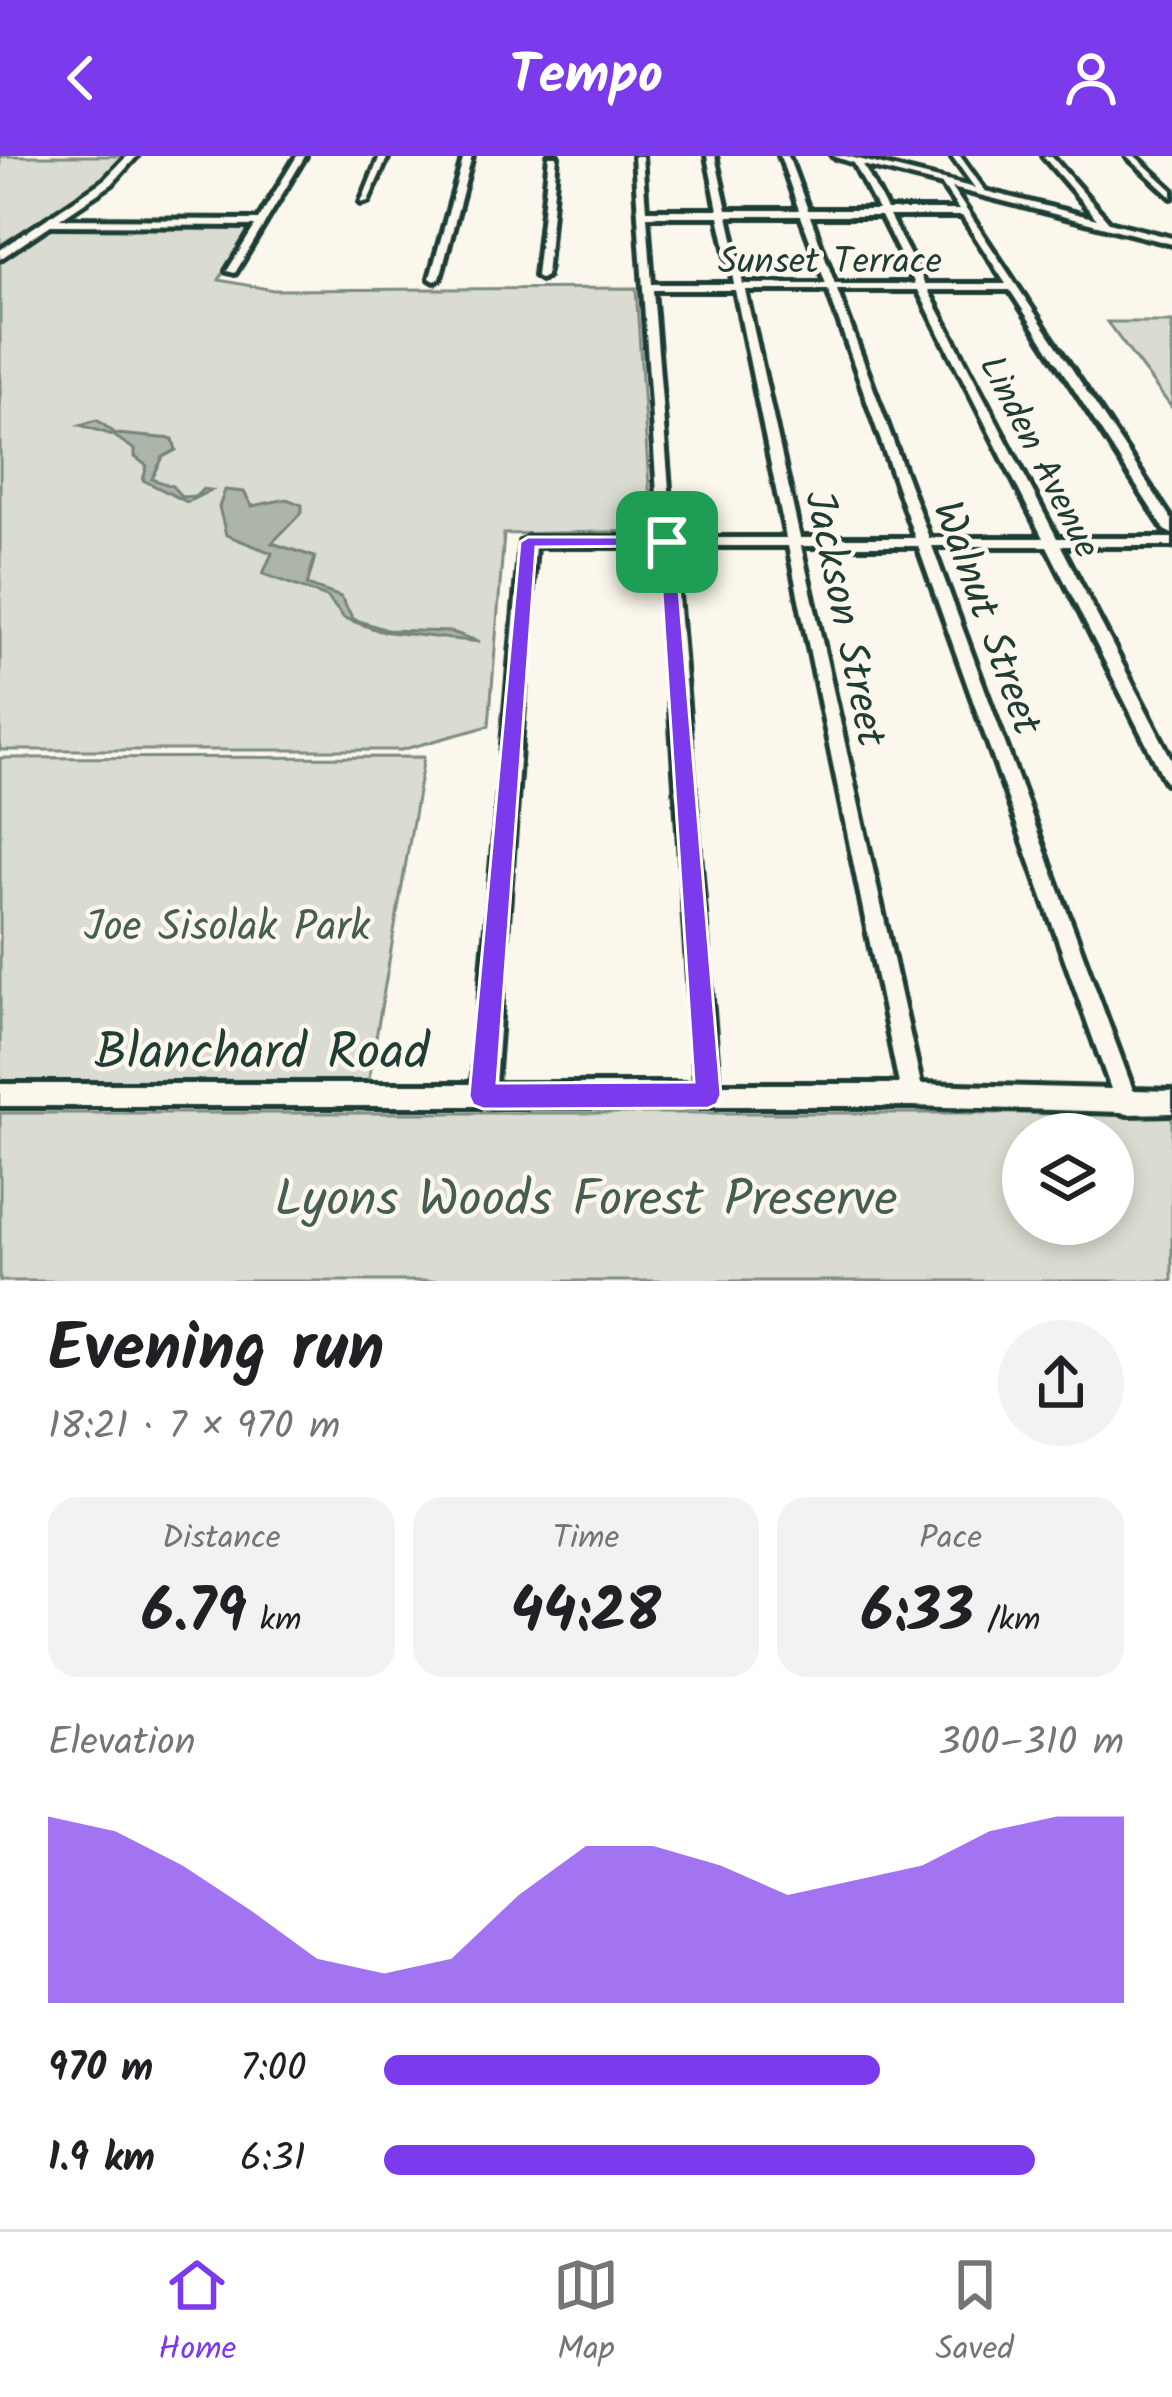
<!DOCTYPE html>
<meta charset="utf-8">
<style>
:root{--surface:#fff;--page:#f2f2f2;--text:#202124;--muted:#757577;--line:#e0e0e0;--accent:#7c3aed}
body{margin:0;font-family:Kalam,sans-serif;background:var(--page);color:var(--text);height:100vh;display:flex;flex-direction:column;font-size:45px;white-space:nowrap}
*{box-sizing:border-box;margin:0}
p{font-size:39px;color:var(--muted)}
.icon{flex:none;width:66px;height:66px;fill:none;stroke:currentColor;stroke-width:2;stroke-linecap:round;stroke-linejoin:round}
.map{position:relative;height:1125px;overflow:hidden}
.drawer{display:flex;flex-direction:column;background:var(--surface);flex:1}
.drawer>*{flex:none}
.buttons{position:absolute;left:1002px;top:957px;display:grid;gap:24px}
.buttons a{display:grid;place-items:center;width:132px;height:132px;border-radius:50%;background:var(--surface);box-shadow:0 6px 18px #0003;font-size:60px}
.pin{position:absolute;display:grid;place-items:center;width:102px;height:102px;color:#fff;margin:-51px;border-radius:24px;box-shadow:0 6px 18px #0006}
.round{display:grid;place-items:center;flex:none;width:126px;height:126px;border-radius:63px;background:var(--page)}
.summary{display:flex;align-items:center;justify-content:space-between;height:204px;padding:0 48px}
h1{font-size:66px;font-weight:700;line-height:90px}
.figures{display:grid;grid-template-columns:repeat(3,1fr);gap:18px;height:204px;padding:12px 48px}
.figures div{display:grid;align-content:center;border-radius:30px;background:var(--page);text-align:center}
.figures b{font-size:60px;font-weight:700}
.figures small{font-size:33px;font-weight:400}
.figures p{font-size:33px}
.chart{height:336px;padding:24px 48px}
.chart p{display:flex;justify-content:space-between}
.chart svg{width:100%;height:216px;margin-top:12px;fill:var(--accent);opacity:.7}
ul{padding:0 48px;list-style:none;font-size:39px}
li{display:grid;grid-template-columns:192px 144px 1fr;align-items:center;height:90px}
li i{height:30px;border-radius:15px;background:var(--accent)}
header{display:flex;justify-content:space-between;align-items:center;height:156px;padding:0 48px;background:var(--accent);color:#fff;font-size:54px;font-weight:700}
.menu{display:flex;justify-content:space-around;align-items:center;height:168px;border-top:3px solid var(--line);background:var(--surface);font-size:33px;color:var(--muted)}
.menu a{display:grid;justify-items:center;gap:6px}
.menu .active{color:var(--accent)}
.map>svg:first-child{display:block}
.green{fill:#dbdcd1;stroke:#7d8c82;stroke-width:3;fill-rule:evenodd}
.water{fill:#adb4aa;stroke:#74847b;stroke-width:3}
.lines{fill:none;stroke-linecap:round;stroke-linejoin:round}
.minor-casing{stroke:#1f3d34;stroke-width:10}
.major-casing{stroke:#1f3d34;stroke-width:9}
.minor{fill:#fbf7ec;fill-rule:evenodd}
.major{fill:#fbf7ec;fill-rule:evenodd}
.route{fill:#7c3aed;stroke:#fff;stroke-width:3;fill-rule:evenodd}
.labels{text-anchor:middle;stroke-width:9;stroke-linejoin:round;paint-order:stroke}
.far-street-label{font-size:36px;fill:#1f3d34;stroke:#fbf7ec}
.street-label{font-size:42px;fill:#1f3d34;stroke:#fbf7ec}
.park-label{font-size:42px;fill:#455d53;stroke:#fbf7ec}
.near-street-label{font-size:51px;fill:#1f3d34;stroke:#fbf7ec}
.near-park-label{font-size:51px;fill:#455d53;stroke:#fbf7ec}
</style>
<header><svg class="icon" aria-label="back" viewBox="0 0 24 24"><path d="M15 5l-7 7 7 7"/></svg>Tempo<svg class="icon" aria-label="person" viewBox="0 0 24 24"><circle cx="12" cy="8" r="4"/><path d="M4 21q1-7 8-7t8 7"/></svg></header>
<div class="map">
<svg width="1172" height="1125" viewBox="0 0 1172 1125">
<rect width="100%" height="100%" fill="#fbf7ec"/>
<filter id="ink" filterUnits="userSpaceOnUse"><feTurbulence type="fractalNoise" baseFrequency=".00833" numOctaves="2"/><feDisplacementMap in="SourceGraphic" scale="24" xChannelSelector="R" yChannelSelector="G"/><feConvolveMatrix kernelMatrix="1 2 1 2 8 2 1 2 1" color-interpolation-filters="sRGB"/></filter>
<g filter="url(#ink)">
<g class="green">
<polygon points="0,0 125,0 101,25 0,89"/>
<polygon points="54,69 251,70 219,124 273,134 636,132 652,375 504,378 489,570 401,594 0,594 0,105"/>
<polygon points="1107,166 1172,166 1172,252"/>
<polygon points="424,601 367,934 0,929 0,602"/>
<path d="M 0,957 L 1172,957 L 1172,1125 L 0,1125 ZM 1023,978 L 1113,978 L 1113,1068 L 1023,1068 Z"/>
</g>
<g class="water">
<polygon points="97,264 116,278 173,283 176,294 163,301 152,323 172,330 182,341 196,340 203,333 211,334 187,346 143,324 147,310 135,301 135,294 113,279 80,269"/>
<polygon points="225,334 244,336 252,350 287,343 302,349 302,356 272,387 315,401 307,429 341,441 353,463 387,474 452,476 480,486 380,475 344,462 327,441 263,418 272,397 226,379 219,351"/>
</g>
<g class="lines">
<defs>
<g id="minor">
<polygon points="297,0 305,0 235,117 227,115 255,70 50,69 46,66 50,63 258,64"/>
<polygon points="380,0 388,0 368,45 361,47"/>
<polygon points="464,0 472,0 440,122 435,125 430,122"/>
<polygon points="549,0 557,0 546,120 541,123 536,120"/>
<path d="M 634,0 L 642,0 L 646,54 L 718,54 L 707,0 L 715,0 L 727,54 L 799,54 L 780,0 L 788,0 L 808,54 L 878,54 L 854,7 L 833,0 L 846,0 L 975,32 L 952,0 L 960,0 L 985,35 L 1097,63 L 1043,0 L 1051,0 L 1109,66 L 1172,82 L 1172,88 L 952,32 L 1172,364 L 1172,378 L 1165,374 L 1010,134 L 928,134 L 1057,382 L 1172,382 L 1172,390 L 1061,390 L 1172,604 L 1172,628 L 1166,626 L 1163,621 L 1047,390 L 932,390 L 1133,934 L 1172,935 L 1172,957 L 1127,958 L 1121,956 L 912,950 L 0,950 L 0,928 L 473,928 L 521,386 L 528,382 L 660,382 ZM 863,9 L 942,29 L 959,54 L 887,54 ZM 647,60 L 719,60 L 734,128 L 652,128 ZM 728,60 L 801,60 L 826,128 L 743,128 ZM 810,60 L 881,60 L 915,128 L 835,128 ZM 889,60 L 962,60 L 1006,128 L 925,128 ZM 653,134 L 735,134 L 786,382 L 673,382 ZM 745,134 L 828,134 L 915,382 L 800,382 ZM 837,134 L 918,134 L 1043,382 L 929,382 ZM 535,390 L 660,390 L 696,928 L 495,928 ZM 674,390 L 788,390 L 899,928 L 718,928 ZM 801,390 L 918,390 L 1111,933 L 921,928 Z"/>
<polygon points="1127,0 1135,0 1172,34 1172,41"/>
</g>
<polygon id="major" points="127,0 137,0 112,28 0,103 0,94 104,24"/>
</defs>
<use href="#minor" class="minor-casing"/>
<use href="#major" class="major-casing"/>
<use href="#minor" class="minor"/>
<use href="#major" class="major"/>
</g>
</g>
<path class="route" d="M 667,381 L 675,386 L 721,939 L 717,948 L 708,952 L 483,953 L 473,949 L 469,940 L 520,386 L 528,381 ZM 659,390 L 694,926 L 497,927 L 536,391 Z"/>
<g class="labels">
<g class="far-street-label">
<text x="830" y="117">Sunset Terrace</text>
<text transform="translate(1041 300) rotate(63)" y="13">Linden Avenue</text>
</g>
<g class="street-label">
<text transform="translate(989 461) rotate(70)" y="15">Walnut Street</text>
<text transform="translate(847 462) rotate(78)" y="15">Jackson Street</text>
</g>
<g class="park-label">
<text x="227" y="784">Joe Sisolak Park</text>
</g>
<g class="near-street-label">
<text x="262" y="912">Blanchard Road</text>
</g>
<g class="near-park-label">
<text x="586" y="1059">Lyons Woods Forest Preserve</text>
</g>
</g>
</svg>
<div class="buttons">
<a><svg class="icon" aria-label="layers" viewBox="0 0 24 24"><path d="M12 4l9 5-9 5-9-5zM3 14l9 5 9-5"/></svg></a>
</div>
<div class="pin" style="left:667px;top:386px;background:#1e9e55"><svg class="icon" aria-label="arrive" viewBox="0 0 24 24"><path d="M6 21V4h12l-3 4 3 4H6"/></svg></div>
</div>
<section class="drawer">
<div class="summary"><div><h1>Evening run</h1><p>18:21 · 7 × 970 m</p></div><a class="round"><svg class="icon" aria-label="share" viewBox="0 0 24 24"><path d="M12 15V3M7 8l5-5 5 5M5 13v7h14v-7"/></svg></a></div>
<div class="figures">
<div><p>Distance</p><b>6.79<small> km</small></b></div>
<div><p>Time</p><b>44:28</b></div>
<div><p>Pace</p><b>6:33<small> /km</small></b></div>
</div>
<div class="chart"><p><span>Elevation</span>300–310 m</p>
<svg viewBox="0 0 160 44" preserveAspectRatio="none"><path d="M0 44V6L10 9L20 16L30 25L40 35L50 38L60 35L70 22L80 12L90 12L100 16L110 22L120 19L130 16L140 9L150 6L160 6V44z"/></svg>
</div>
<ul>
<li><b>970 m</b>7:00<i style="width:67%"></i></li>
<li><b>1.9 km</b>6:31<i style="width:88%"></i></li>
</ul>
</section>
<nav class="menu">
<a class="active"><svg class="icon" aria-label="home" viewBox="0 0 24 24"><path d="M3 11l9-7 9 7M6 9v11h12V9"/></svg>Home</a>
<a><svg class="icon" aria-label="map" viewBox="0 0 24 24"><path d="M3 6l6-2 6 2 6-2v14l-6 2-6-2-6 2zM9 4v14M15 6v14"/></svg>Map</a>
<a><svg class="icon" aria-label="saved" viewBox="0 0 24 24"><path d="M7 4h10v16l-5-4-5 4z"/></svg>Saved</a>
</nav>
